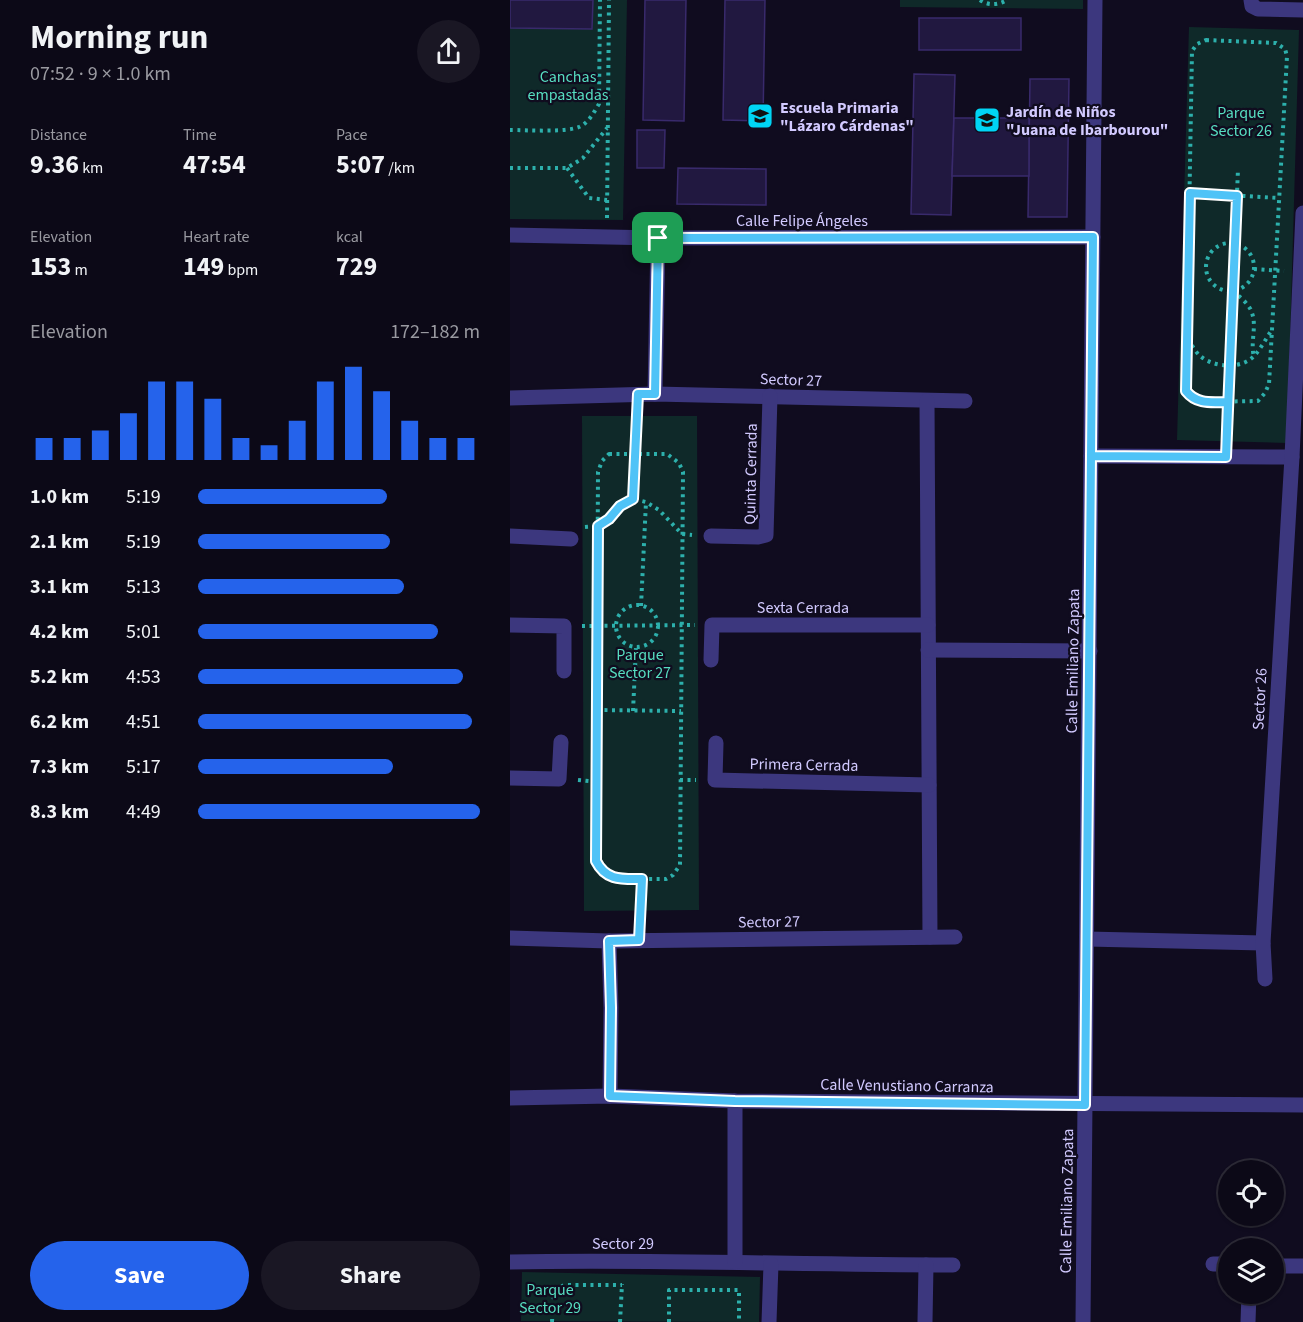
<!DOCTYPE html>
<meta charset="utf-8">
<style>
:root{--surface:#0c0917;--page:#1a1724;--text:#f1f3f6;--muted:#9a9aa1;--line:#2c2a36;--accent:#2563eb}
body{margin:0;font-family:"Source Sans 3",sans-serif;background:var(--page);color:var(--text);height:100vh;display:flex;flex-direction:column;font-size:22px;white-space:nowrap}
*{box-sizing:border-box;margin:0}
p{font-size:20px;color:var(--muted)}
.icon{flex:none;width:33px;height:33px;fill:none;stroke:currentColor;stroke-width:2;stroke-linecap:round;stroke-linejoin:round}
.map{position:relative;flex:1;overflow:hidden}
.drawer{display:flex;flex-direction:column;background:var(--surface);width:510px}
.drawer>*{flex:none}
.tools{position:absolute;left:708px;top:1160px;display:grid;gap:12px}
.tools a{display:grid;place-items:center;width:66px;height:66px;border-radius:50%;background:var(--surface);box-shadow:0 2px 4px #0004,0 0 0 2px var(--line);font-size:30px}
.pin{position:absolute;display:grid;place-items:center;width:51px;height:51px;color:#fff;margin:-26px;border-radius:12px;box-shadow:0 3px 9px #0006}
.round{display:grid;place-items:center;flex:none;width:63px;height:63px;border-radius:32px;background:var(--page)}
.head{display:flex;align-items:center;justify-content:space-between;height:102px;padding:0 30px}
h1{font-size:33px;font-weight:700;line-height:45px}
.stats{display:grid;grid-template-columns:repeat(3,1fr);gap:9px;height:102px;padding:6px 30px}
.stats div{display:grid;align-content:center}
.stats b{font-size:26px;font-weight:700}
.stats small{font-size:16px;font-weight:400}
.stats p{font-size:16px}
.chart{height:168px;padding:12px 30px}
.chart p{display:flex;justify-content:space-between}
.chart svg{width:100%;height:108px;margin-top:6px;stroke:var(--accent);stroke-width:6}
.button{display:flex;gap:12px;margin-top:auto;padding:12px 30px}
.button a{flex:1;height:69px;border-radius:36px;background:var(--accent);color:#fff;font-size:24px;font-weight:700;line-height:69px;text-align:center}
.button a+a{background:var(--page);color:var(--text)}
ul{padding:0 30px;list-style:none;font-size:20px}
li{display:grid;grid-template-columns:96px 72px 1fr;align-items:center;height:45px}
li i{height:15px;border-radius:8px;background:var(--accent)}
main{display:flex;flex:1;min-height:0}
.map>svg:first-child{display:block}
.green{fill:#0f2929}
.building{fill:#211840;stroke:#392a6c;stroke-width:1.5}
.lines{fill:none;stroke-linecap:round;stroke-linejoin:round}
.path{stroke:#2db0ac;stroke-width:4;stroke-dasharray:3 4.5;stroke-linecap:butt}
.minor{stroke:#3c377e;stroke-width:15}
.route-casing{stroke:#fff;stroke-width:12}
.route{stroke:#4fc3f7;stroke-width:8}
.labels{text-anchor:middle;stroke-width:4.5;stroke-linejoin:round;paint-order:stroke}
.park-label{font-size:16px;fill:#57dec1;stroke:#100c1f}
.poi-label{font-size:16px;font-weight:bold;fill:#d2caff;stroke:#100c1f;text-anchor:start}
.street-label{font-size:16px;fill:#d2caff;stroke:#100c1f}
</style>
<main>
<section class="drawer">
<div class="head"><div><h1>Morning run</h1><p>07:52 · 9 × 1.0 km</p></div><a class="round"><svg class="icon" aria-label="share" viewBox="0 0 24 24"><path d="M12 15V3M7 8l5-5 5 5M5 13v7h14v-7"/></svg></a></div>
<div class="stats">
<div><p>Distance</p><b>9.36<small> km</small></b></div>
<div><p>Time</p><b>47:54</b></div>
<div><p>Pace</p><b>5:07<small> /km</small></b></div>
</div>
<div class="stats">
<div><p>Elevation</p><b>153<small> m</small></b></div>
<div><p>Heart rate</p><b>149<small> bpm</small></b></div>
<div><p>kcal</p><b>729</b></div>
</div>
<div class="chart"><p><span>Elevation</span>172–182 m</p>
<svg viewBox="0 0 160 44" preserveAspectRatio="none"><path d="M5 44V35M15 44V35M25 44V32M35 44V25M45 44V12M55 44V12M65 44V19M75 44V35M85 44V38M95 44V28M105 44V12M115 44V6M125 44V16M135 44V28M145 44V35M155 44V35"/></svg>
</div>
<ul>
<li><b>1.0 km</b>5:19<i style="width:67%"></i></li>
<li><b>2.1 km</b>5:19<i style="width:68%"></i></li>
<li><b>3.1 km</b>5:13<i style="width:73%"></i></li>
<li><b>4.2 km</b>5:01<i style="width:85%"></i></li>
<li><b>5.2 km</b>4:53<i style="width:94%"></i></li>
<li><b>6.2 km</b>4:51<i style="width:97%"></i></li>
<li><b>7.3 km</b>5:17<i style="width:69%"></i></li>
<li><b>8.3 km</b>4:49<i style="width:100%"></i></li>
</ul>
<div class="button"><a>Save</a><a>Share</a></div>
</section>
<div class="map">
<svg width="793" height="1322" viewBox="0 0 793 1322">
<rect width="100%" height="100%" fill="#100c1f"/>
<g class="green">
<polygon points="0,0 117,0 113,220 0,219"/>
<polygon points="390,0 573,0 573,9 390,7"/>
<polygon points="679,27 789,30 777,443 667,440"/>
<polygon points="72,416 187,416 189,910 74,911"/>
<polygon points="12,1272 250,1277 249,1322 11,1321"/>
</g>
<g class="building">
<polygon points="0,0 83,0 82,29 0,28"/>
<polygon points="135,0 176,0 174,121 133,120"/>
<polygon points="215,0 255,0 253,121 213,120"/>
<rect x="409" y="18" width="102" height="32"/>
<polygon points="404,74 445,75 441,215 401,214"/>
<polygon points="520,79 559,79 557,217 518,217"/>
<polygon points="444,118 519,118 519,176 442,176"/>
<polygon points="127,130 155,130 154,168 127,168"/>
<polygon points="168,168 256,169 256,205 167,204"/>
</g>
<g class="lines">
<g class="path">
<path d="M 470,0 C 479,6 488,5 497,0"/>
<polygon points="696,40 766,43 775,49 777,56 759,384 755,393 748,401 691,402 682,398 676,391 682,51 687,44"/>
<path d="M 0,130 C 16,130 59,133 71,126 C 79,122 84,112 89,104 L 90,0"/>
<polyline points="0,168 57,168 73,158 97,128"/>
<polyline points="57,168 79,198 97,200"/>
<polyline points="680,193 769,198"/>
<polyline points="97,218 99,0"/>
<circle cx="720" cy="267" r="24"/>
<polyline points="744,269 774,271"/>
<path d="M 723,291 C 730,297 740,305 742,313 C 747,327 740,342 744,357"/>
<path d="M 678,339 C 681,344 685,351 689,355 C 703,368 732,370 745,355 C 751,348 756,339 761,331"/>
<polyline points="717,438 728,169"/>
<polygon points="99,454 157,454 169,463 173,472 170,865 163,875 156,879 107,879 91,870 86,861 88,472 92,461"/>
<polyline points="123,499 127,413"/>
<polyline points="75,527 88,526 99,519 110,506 123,499 136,502 149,510 172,534 182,535"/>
<circle cx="127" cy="626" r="21"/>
<polyline points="131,606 136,502"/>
<polyline points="72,626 185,625"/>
<polyline points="87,710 171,711"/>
<polyline points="123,711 126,648"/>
<polyline points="68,780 87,782"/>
<polyline points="170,780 186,780"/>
<polyline points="130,923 132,879"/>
<path d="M 42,1322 C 43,1308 40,1293 54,1285 L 112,1285"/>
<polyline points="110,1322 112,1284"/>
<polyline points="159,1322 159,1290 229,1290 229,1322"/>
</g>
<g class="minor">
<polyline points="741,0 742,6 748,9 793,10"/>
<polyline points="0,235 148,238 583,237"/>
<polyline points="145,394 148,238"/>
<polyline points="0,398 145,394 455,401"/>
<polyline points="417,401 420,937"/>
<polyline points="581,456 782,457"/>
<polyline points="0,536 61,539"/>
<polyline points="201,536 248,537 256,535 260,396"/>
<polyline points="0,625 54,626 54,671"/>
<polyline points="418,650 580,651"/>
<polyline points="201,660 202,625 418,625"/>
<polyline points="206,743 205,780 419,785"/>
<polyline points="0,778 49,779 51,742"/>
<polyline points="0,938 99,941 445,937"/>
<polyline points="577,939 753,943"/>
<polyline points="99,941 101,1008 100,1096"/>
<polyline points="755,979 753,943 782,457 793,213"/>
<polyline points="0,1098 100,1096 225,1101 793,1105"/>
<path d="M 0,1262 C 148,1259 295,1265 443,1265"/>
<polyline points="225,1262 225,1101"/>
<polyline points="703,1264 718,1264"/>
<polyline points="764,1266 793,1266"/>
<polyline points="259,1322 261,1264"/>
<polyline points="415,1322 416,1265"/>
<polyline points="573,1322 585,0"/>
<polyline points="738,1322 739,1293"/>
</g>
</g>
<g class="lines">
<defs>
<path id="route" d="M 148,238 L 145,394 L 128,394 L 123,499 L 110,506 L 99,519 L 88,526 L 86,861 C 96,881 112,879 132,879 L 129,940 L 99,941 L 101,1008 L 100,1096 L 225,1101 L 575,1105 L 581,456 L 716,457 L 727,196 L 680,193 L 676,391 C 687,405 702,402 718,402 L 716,457 L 581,456 L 583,237 L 148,238"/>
</defs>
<use href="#route" class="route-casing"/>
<use href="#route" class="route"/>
</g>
<defs>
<symbol id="school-square" viewBox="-11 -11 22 22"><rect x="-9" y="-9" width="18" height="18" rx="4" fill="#00d5f5" stroke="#100c1f"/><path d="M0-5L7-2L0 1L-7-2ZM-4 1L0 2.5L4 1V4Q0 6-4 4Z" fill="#111"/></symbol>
</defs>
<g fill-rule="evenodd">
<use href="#school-square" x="235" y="101" width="30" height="30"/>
<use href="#school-square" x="462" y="105" width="30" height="30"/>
</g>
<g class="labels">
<g class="park-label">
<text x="58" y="82">Canchas<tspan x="58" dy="18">empastadas</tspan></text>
<text x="731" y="118">Parque<tspan x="731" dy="18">Sector 26</tspan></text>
<text x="130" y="660">Parque<tspan x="130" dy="18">Sector 27</tspan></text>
<text x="40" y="1295">Parque<tspan x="40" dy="18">Sector 29</tspan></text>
</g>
<g class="poi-label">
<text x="270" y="113">Escuela Primaria<tspan x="270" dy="18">"Lázaro Cárdenas"</tspan></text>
<text x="496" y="117">Jardín de Niños<tspan x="496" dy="18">"Juana de Ibarbourou"</tspan></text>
</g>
<g class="street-label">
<text x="292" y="226">Calle Felipe Ángeles</text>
<text transform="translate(281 379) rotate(2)" y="6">Sector 27</text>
<text transform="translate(240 474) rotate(-89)" y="6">Quinta Cerrada</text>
<text x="293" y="613">Sexta Cerrada</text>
<text transform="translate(562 661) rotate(-89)" y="6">Calle Emiliano Zapata</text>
<text transform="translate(749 699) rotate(-87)" y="6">Sector 26</text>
<text transform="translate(294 764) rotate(1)" y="6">Primera Cerrada</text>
<text transform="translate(259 921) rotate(-1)" y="6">Sector 27</text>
<text transform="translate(397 1085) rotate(1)" y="6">Calle Venustiano Carranza</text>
<text transform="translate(556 1201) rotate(-89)" y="6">Calle Emiliano Zapata</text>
<text x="113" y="1249">Sector 29</text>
</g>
</g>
</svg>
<div class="tools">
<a><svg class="icon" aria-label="locate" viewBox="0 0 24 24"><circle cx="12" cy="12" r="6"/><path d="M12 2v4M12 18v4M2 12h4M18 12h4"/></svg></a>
<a><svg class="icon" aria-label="layers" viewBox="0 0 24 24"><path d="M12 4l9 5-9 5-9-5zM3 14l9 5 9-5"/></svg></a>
</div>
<div class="pin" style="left:148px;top:238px;background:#1e9e55"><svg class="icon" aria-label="arrive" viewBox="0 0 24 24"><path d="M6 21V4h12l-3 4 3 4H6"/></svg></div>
</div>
</main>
